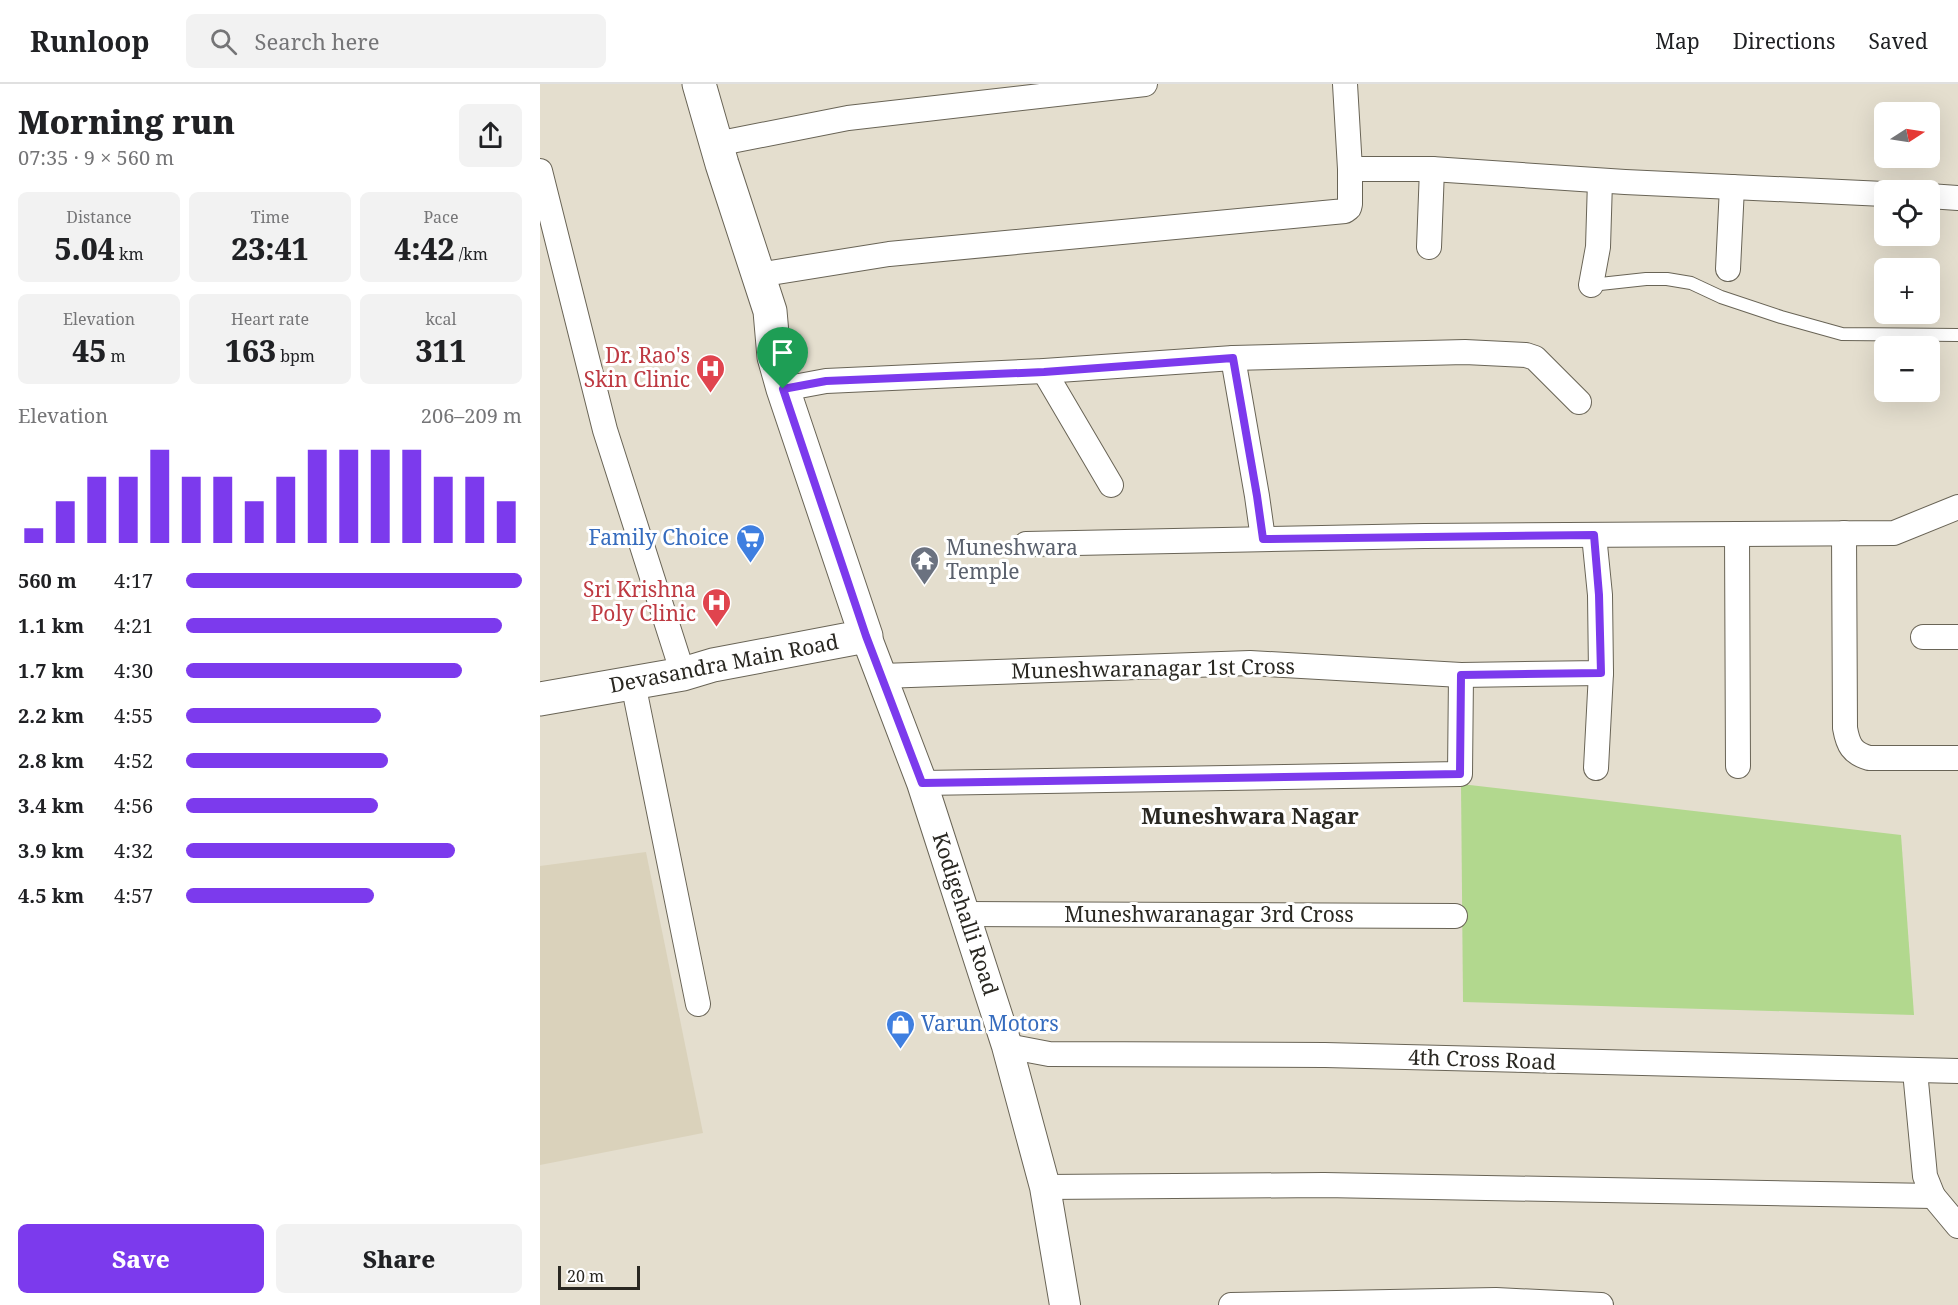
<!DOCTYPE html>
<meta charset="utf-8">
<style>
:root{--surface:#fff;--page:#f2f2f2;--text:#202124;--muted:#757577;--line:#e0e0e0;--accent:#7c3aed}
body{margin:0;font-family:"Noto Serif",serif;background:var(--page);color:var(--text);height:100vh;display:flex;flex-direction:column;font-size:22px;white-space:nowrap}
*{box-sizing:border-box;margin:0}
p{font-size:20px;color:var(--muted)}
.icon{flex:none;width:33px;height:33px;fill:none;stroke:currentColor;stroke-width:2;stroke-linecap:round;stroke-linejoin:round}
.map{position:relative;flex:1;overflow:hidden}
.sheet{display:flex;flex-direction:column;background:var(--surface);width:540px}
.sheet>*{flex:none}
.needle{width:39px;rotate:78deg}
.buttons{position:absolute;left:1334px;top:18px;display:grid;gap:12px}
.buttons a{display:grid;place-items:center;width:66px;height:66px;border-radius:9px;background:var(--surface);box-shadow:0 6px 24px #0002;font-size:30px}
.scale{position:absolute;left:18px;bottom:15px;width:82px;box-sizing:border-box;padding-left:6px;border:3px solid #292721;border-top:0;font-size:16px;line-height:21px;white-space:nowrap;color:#292721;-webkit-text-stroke:4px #fff;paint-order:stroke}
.pin{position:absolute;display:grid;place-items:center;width:51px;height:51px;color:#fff;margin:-62px -26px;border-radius:50% 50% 50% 0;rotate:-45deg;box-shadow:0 0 6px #0007}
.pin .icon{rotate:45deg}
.round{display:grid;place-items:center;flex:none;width:63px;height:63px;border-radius:9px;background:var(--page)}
.head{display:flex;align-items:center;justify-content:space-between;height:102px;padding:0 18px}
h1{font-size:33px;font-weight:800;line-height:45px}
.figures{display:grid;grid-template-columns:repeat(3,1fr);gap:9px;height:102px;padding:6px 18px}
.figures div{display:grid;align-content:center;border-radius:9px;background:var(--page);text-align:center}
.figures b{font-size:30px;font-weight:800}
.figures small{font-size:16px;font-weight:400}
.figures p{font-size:16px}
.chart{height:168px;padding:12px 18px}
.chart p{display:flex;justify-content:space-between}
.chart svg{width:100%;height:108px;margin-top:6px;stroke:var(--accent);stroke-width:6}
.action{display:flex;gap:12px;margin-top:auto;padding:12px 18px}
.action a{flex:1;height:69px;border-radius:9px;background:var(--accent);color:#fff;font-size:24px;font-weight:800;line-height:69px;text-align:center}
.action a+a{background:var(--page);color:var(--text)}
ul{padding:0 18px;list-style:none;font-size:20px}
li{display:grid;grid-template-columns:96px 72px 1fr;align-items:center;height:45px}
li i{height:15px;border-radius:8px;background:var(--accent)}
header{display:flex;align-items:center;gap:36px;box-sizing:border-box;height:84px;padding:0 30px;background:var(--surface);border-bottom:2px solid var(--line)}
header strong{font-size:28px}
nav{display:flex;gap:33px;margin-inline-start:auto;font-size:21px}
.search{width:420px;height:54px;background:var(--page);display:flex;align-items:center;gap:15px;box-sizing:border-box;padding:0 21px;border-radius:9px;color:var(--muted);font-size:22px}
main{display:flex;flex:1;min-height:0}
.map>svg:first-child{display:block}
.built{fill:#dad2bb}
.green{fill:#b2d88e}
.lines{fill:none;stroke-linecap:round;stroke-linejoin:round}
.service-casing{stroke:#696456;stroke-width:14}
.minor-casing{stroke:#696456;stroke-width:26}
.tertiary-casing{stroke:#696456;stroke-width:32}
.secondary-casing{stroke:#696456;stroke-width:35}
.service{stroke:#fff;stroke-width:12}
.minor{stroke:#fff;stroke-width:24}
.tertiary{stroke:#fff;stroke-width:30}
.secondary{stroke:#fff;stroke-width:33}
.route-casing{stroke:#fff;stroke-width:12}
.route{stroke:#7c3aed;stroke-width:8}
.labels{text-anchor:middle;stroke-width:6;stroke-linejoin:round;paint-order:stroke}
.health-label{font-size:21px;fill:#be3a42;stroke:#fff;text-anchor:end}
.shop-label{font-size:21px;fill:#366cbe;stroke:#fff;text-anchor:end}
.worship-label{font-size:21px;fill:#5b616d;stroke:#fff;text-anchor:start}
.street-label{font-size:21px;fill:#292721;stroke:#fff}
.neighbourhood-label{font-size:22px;font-weight:bold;fill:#292721;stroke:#fff}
</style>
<header>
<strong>Runloop</strong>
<div class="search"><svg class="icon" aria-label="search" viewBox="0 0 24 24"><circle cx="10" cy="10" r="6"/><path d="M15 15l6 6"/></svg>Search here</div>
<nav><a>Map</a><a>Directions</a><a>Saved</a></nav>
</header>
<main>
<section class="sheet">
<div class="head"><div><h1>Morning run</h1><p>07:35 · 9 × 560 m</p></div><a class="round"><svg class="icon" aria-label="share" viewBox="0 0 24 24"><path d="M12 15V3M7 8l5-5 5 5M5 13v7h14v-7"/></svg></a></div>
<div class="figures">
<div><p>Distance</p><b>5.04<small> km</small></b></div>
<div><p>Time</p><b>23:41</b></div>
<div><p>Pace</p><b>4:42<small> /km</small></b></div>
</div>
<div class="figures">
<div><p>Elevation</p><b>45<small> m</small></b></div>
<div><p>Heart rate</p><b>163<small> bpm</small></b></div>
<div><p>kcal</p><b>311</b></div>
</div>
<div class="chart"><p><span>Elevation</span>206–209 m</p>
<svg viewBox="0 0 160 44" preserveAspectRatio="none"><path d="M5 44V38M15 44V27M25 44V17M35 44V17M45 44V6M55 44V17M65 44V17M75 44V27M85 44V17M95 44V6M105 44V6M115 44V6M125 44V6M135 44V17M145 44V17M155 44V27"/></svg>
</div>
<ul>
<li><b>560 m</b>4:17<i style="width:100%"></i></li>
<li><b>1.1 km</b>4:21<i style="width:94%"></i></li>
<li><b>1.7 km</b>4:30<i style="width:82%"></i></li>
<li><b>2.2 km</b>4:55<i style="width:58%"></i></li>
<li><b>2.8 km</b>4:52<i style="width:60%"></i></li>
<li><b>3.4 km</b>4:56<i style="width:57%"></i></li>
<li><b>3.9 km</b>4:32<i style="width:80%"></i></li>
<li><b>4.5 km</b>4:57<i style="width:56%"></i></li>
</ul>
<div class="action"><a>Save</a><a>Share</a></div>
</section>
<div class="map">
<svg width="1418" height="1221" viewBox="0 0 1418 1221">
<rect width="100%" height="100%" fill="#e4dece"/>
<polygon class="built" points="106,768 163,1049 0,1081 0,782"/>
<polygon class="green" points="921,700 1361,751 1374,931 923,918"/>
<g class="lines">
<defs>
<polyline id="service" points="1051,201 1106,195 1127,195 1151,199 1181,213 1241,233 1302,250 1418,251"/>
<g id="minor">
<polyline points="176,60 308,34 605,0"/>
<polyline points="810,85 892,85 1085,98 1344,110"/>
<polyline points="0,87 65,346 143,590"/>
<polyline points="1389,112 1418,114"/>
<polyline points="889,163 892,85"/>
<polyline points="1188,185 1192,103"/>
<polyline points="218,191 349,170 805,127 809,124 810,120 810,85 805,0"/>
<polyline points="1051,201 1058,163 1060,97"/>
<polyline points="693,274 717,412 723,455"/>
<polyline points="504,287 571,401"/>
<polyline points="243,305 286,297 504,287 693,274 925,268 986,271 995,274 1039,318"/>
<path d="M 1304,449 L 1305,644 C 1308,661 1312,669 1329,674 L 1418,674"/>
<polyline points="1197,450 1198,682"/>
<polyline points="486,460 884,452 1354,449 1418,423"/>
<polyline points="1383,553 1418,553"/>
<polyline points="342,592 710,579 921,591 1061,589 1060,511 1054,451"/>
<polyline points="93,599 158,920"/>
<polyline points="1056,684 1061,589"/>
<polyline points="382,699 920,690 921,591"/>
<polyline points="424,830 915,832"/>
<polyline points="467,962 509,970 785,971 1418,987"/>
<polyline points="505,1103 784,1101 1393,1112 1385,1092 1375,987"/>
<polyline points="1393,1112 1418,1142"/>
<polyline points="691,1221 956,1216 1061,1221"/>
</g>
<polyline id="tertiary" points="326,552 382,699 467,962 505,1103 525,1221"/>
<polyline id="secondary" points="0,615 143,590 173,581 326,552 243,305 234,273 230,227 182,80 159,0"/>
</defs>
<use href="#service" class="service-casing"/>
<use href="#minor" class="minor-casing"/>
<use href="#tertiary" class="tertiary-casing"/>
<use href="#secondary" class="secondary-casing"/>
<use href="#service" class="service"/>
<use href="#minor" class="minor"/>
<use href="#tertiary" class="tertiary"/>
<use href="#secondary" class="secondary"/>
</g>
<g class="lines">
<defs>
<polygon id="route" points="693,274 717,412 723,455 1054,451 1059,511 1061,589 921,591 920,690 382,699 326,552 243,305 286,297 504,288"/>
</defs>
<use href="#route" class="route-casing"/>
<use href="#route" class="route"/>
</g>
<defs>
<symbol id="hospital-pin" viewBox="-11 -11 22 30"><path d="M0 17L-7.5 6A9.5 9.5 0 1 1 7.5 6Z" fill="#e0444e" stroke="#fff"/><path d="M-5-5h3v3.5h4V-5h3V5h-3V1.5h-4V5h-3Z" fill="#fff"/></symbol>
<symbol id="supermarket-pin" viewBox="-11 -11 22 30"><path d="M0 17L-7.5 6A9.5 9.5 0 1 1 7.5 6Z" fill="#3f7fe0" stroke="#fff"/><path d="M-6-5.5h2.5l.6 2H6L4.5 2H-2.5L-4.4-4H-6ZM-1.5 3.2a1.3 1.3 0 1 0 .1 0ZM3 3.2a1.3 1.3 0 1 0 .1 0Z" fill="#fff"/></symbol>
<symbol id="temple-pin" viewBox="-11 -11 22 30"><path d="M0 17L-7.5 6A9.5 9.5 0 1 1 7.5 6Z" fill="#6b7280" stroke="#fff"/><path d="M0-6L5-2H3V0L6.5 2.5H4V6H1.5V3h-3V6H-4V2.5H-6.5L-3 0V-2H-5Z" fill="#fff"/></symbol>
<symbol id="shop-pin" viewBox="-11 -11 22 30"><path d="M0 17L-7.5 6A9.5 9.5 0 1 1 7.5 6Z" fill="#3f7fe0" stroke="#fff"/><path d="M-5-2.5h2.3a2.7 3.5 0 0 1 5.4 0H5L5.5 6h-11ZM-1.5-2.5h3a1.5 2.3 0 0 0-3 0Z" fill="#fff"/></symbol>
</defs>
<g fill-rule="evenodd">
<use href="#hospital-pin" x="154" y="268" width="33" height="45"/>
<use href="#supermarket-pin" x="194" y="438" width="33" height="45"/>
<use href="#temple-pin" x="368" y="460" width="33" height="45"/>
<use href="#hospital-pin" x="160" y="502" width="33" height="45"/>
<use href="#shop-pin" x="344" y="924" width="33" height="45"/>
</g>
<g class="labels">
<g class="health-label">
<text x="150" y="279">Dr. Rao's<tspan x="150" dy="24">Skin Clinic</tspan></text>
<text x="156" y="513">Sri Krishna<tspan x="156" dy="24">Poly Clinic</tspan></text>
</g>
<g class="shop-label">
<text x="189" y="461">Family Choice</text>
<text x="381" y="947" text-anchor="start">Varun Motors</text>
</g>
<g class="worship-label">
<text x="406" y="471">Muneshwara<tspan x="406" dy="24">Temple</tspan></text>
</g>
<g class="street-label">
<text transform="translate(184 580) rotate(-11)" y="7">Devasandra Main Road</text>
<text transform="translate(613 585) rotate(-1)" y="7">Muneshwaranagar 1st Cross</text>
<text transform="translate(425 830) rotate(72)" y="7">Kodigehalli Road</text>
<text x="669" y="838">Muneshwaranagar 3rd Cross</text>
<text transform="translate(942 976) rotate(2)" y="7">4th Cross Road</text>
</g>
<g class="neighbourhood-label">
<text x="710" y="740">Muneshwara Nagar</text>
</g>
</g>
</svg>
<div class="buttons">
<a><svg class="needle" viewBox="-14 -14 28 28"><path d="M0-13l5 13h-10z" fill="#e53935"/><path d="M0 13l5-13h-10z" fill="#757577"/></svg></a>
<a><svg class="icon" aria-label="locate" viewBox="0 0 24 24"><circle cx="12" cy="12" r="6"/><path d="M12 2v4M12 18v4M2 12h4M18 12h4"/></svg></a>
<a>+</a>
<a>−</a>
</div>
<div class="scale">20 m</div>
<div class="pin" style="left:243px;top:305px;background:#1e9e55"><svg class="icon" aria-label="arrive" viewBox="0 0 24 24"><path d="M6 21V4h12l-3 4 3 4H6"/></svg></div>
</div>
</main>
